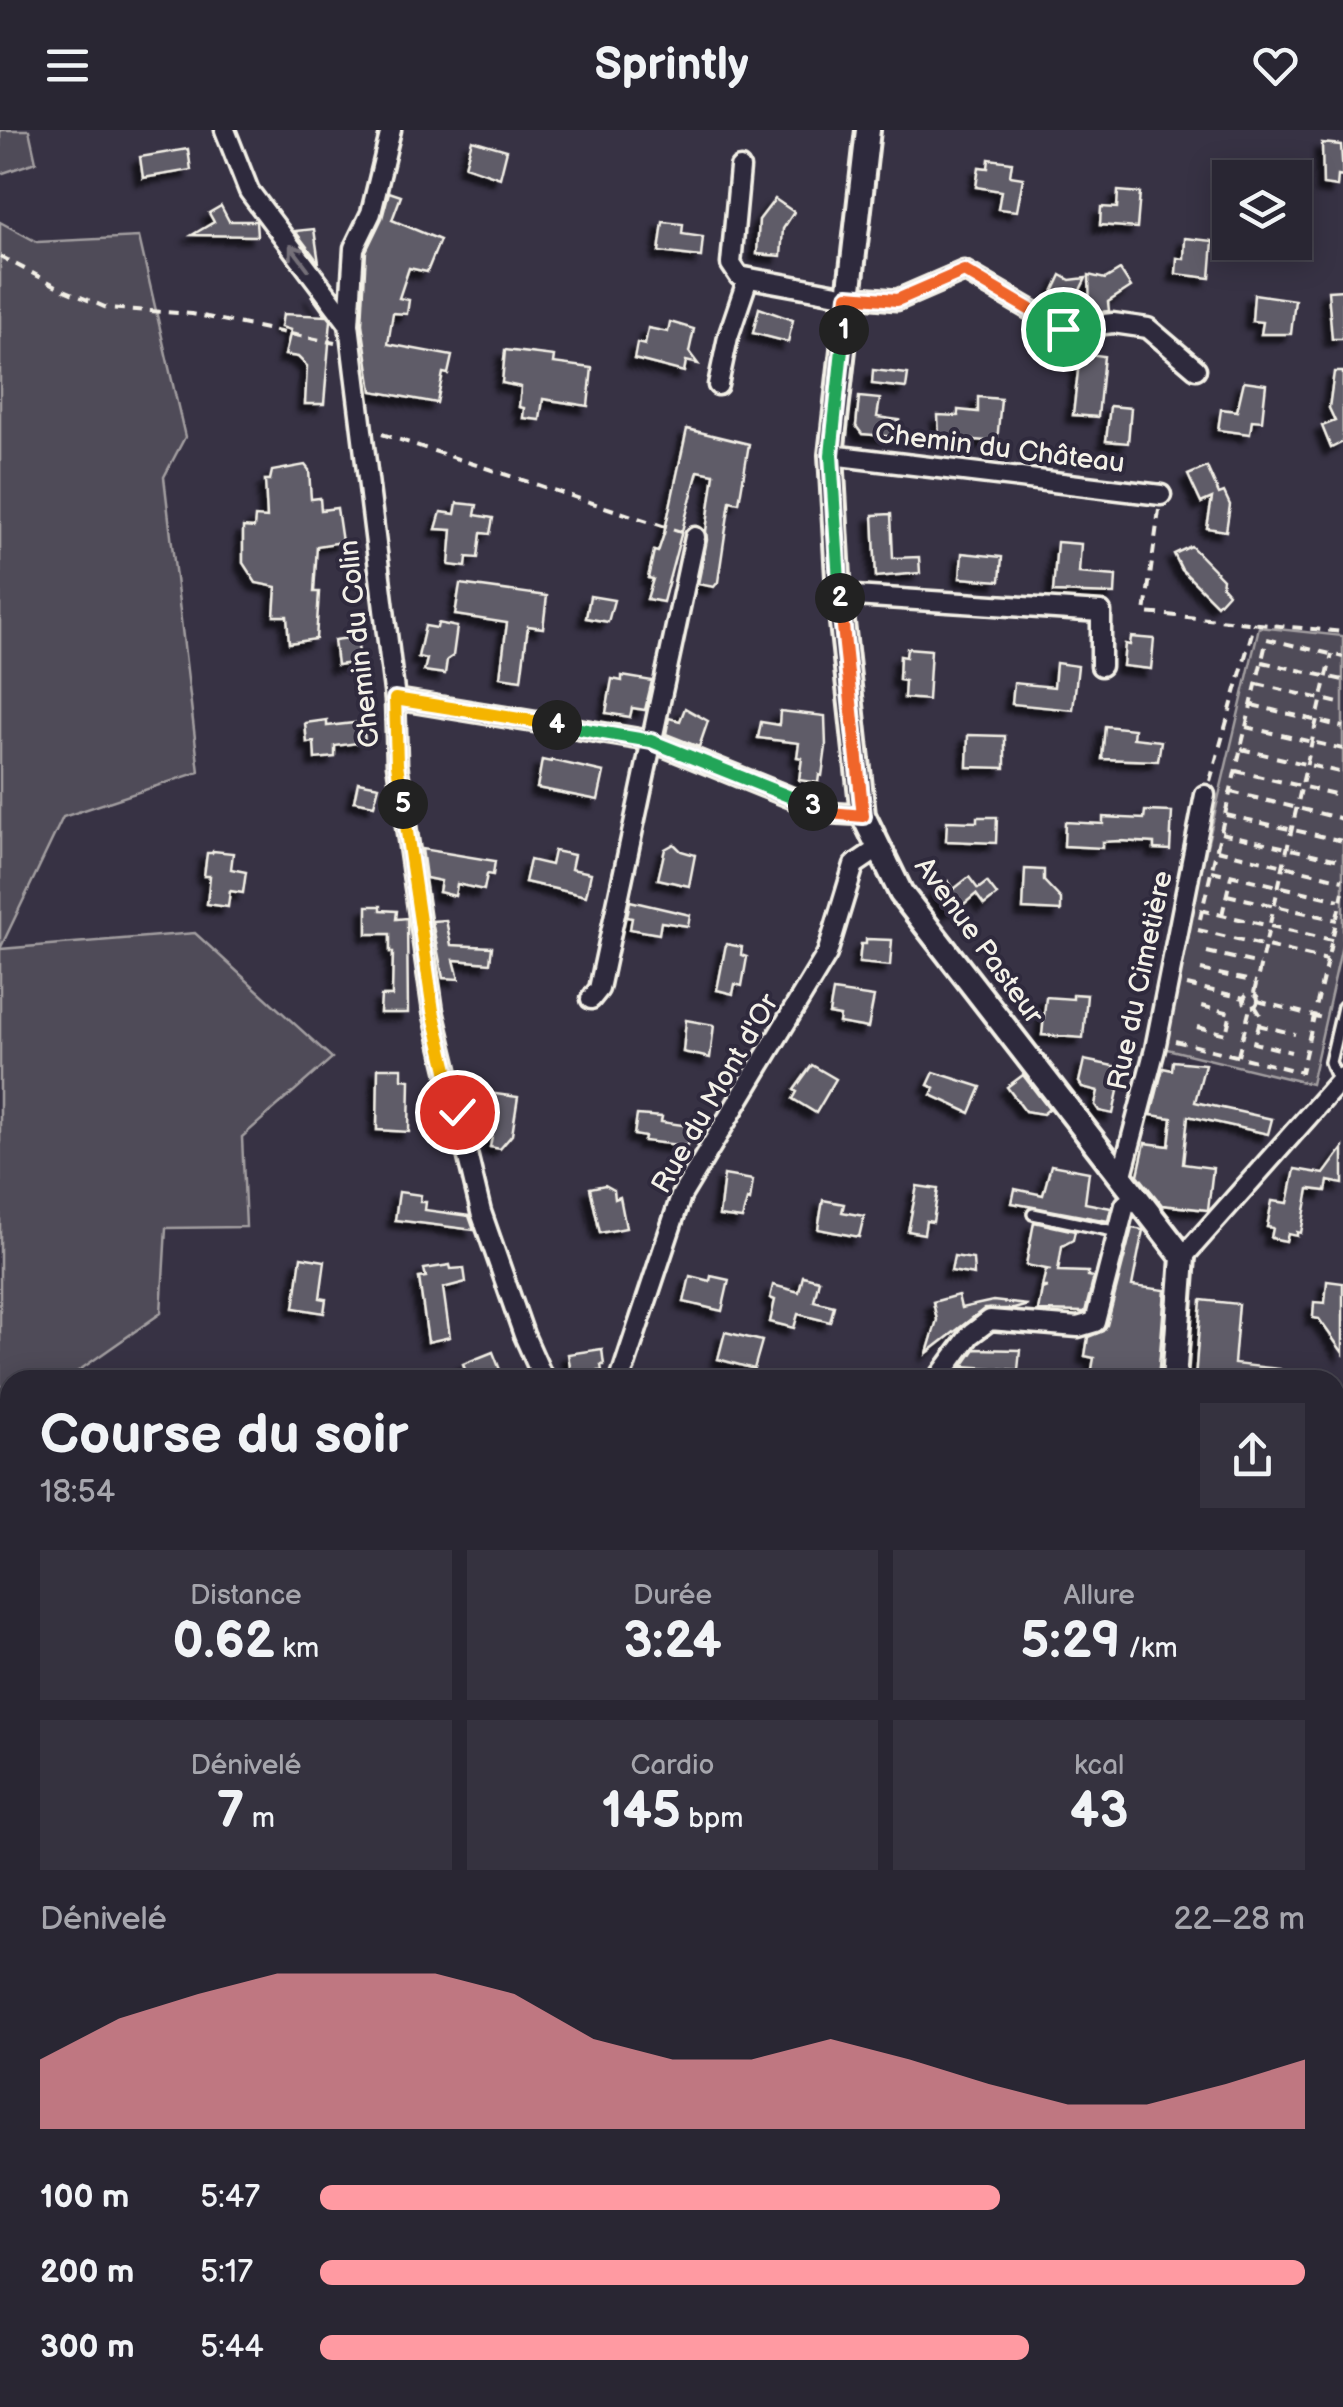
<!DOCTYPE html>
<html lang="fr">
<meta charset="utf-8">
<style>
:root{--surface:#292633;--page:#35323f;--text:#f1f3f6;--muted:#a5a5ac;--line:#45434e;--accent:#ff9aa2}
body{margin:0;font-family:"Balsamiq Sans",sans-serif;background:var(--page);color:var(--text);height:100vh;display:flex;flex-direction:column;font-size:38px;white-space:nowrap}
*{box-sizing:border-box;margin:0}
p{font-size:32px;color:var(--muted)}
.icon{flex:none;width:55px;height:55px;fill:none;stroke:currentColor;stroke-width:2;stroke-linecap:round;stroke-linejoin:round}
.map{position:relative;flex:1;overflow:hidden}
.drawer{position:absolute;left:0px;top:1240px;width:1345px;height:1038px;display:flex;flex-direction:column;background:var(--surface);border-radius:30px 30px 0 0;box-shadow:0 5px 25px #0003,0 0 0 2px var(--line)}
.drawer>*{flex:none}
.tools{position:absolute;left:1212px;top:30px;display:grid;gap:20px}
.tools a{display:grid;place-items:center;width:100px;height:100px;border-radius:0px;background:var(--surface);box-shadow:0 5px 25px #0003,0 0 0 2px var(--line);font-size:50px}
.pin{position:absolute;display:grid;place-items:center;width:85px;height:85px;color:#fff;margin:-42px;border:5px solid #fff;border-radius:50%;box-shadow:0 2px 10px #0007}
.km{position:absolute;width:50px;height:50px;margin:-25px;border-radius:50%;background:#222;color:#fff;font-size:28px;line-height:50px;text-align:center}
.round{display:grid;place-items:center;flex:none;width:105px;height:105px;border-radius:0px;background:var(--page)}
.summary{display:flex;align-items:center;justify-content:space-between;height:170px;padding:0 40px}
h1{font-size:55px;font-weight:600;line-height:75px}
.figures{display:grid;grid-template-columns:repeat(3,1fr);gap:15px;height:170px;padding:10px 40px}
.figures div{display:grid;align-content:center;border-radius:0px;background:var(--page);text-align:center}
.figures b{font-size:50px;font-weight:600}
.figures small{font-size:28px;font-weight:400}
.figures p{font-size:28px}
.chart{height:280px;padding:20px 40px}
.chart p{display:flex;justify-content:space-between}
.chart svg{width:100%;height:180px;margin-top:10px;fill:var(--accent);opacity:.7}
ul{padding:0 40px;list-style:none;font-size:32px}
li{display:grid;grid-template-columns:160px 120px 1fr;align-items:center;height:75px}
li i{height:25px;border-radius:12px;background:var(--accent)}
header{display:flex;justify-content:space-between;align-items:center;height:130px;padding:0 40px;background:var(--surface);font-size:45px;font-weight:600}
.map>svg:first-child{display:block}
.green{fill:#504b59;stroke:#a29ea0;stroke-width:2.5}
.building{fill:#5f5c67;stroke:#f4f1e8;stroke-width:2.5;filter:url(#shadow)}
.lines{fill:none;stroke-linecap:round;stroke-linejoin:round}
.service-casing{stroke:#f4f1e8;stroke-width:16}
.minor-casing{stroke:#f4f1e8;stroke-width:25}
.tertiary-casing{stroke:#f4f1e8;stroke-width:28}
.secondary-casing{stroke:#f4f1e8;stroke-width:30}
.path{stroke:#f4f1e8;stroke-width:4;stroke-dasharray:10 8;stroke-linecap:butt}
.service{stroke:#2f2a3d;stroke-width:9}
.minor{stroke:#2f2a3d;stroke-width:18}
.tertiary{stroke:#2f2a3d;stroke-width:20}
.secondary{stroke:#2f2a3d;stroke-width:22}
.oneway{stroke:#747079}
.split-1-casing{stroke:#fff;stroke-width:20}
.split-2-casing{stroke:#fff;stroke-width:20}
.split-3-casing{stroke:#fff;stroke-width:20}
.split-4-casing{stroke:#fff;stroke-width:20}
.split-5-casing{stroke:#fff;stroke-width:20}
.split-6-casing{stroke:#fff;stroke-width:20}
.split-1{stroke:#f0652b;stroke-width:12}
.split-2{stroke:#22a559;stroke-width:12}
.split-3{stroke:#f0652b;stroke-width:12}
.split-4{stroke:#22a559;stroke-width:12}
.split-5{stroke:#f5b400;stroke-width:12}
.split-6{stroke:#f5b400;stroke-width:12}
.labels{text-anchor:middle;stroke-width:8;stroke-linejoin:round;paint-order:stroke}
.street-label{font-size:28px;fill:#f4f1e8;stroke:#2f2a3d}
</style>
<header><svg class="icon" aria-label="menu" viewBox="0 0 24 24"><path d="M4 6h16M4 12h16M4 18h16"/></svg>Sprintly<svg class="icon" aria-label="heart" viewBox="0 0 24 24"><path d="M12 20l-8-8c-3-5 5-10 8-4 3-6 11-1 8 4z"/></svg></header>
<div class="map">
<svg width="1343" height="2277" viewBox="0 0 1343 2277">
<defs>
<filter id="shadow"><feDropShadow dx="-7" dy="7" stdDeviation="2.5" flood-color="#0009"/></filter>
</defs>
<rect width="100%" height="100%" fill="#373244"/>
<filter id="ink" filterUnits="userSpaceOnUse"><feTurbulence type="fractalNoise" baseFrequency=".01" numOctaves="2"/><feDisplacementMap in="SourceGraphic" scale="20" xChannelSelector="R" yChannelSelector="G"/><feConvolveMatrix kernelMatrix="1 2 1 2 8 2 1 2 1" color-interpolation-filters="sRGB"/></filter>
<g filter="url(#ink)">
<g class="green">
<polygon points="0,0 29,0 36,32 0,44"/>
<polygon points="0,92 37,112 139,107 185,307 164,347 199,642 63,687 0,819 195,803 332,928 242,1007 246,1097 166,1098 161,1183 71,1246 72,1250 10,1250 10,1690 0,1702"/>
<polygon points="1259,497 1343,506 1343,811 1311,954 1163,918 1184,813"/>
</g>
<g class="building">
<polygon points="472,10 507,20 500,48 465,36"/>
<polygon points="1322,13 1341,15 1343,47 1338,46 1337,57 1323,55"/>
<polygon points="188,19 191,40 143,48 140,27"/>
<polygon points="989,29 1012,32 1010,46 1023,48 1017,81 998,79 1001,61 976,57 979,37 988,38"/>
<polygon points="1118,61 1140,63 1137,98 1100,95 1101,77 1117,78"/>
<polygon points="389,62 401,66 392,90 440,110 427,142 409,138 399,168 409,170 407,184 393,183 388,214 452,226 448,244 443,243 437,273 372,261 362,194 366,121 382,88"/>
<polygon points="775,69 794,82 783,99 781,126 757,124 759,90"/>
<polygon points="221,76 229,91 256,91 257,106 192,105 214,92 209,83"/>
<polygon points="663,92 683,94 682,104 703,107 701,127 659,122"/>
<polygon points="314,99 319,133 295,101"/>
<polygon points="1185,108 1213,111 1210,148 1176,144 1177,128 1184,129"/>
<polygon points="1120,140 1131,157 1108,172 1109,181 1090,183 1089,145 1105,149"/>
<polygon points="1061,145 1070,150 1086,148 1067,186 1047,175"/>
<polygon points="1343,160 1343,209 1332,209 1328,161"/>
<polygon points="1254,164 1295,170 1291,204 1261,204 1263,192 1252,191"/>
<polygon points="311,165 331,190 324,274 305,274 307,236 298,227 285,225 291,200 281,197 283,184 326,186"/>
<polygon points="759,178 793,190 788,212 753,203"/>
<polygon points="670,192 694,199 689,222 698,234 686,231 684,242 634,229 637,213 645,215 648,198 668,202"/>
<polygon points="505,220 554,226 553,233 592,238 588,276 543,269 540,290 523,288 524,278 519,277 521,257 502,253"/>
<polygon points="1080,223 1104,226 1098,287 1073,285"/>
<polygon points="873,240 908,244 906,258 872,254"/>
<polygon points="1334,242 1343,242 1343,312 1331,318 1322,296 1335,291 1329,278"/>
<polygon points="1244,251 1266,254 1262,291 1252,290 1250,304 1218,300 1221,279 1237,281"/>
<polygon points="859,267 880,269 877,287 899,290 897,307 862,304 856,296"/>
<polygon points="978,267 1001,269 997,312 939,307 938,285 958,286 958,280 978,282"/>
<polygon points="1110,276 1131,278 1128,313 1106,311"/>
<polygon points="687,299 749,314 739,373 730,371 718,452 714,457 698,454 707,410 706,401 714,344 698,341 663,472 647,469 653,449 648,448 654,421 658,422 664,404"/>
<polygon points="305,335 309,340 311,369 320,368 321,380 337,378 342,412 317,416 314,462 319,462 316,509 289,513 287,486 274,486 276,457 256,453 243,433 243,397 254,398 255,387 267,388 265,350 270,350 272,341"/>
<polygon points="1207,337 1219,364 1224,362 1230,375 1226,401 1207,398 1212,368 1201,373 1188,345"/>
<polygon points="457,373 477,375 475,385 493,388 490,404 481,403 478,428 467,427 466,437 449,435 452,400 436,399 441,382 455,384"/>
<polygon points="891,384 893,428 919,427 920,443 876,447 873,385"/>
<polygon points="1057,412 1081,414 1079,443 1116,446 1115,464 1053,462"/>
<polygon points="1191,416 1223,449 1222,456 1228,463 1217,475 1182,440 1174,424"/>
<polygon points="962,423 1002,427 1000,451 960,448"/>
<polygon points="460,454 547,466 543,498 528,496 521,550 500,547 507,493 455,485"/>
<polygon points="590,466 614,470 608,492 586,488"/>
<polygon points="438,493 457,497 453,526 447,530 445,544 424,541 427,529 418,527 425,496 437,498"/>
<polygon points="357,507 360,532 337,535 334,510"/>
<polygon points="1131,507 1154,509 1151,539 1123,536 1125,514 1130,515"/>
<polygon points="907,518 931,520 928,570 904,568 905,551 899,550 900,526 906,527"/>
<polygon points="1056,533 1078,536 1073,580 1012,574 1014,553 1054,557"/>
<polygon points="622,546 652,551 645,580 632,578 630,587 606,583 612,549 622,551"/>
<polygon points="685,578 708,591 699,617 666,604 669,588 680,591"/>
<polygon points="780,581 825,586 826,617 822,646 819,645 818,653 799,650 802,628 797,627 799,613 758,608 761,592 779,595"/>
<polygon points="327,590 327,596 363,592 365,612 335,616 335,627 315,629 314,612 307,613 305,593"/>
<polygon points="1105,596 1134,599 1133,608 1161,611 1158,631 1102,629"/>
<polygon points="968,605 1005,606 1005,638 967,637"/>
<polygon points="542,630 551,632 551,630 604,642 598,670 537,658"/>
<polygon points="358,652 379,656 374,675 354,671"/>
<polygon points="1145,681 1172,682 1170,720 1154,719 1154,713 1120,711 1102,712 1102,718 1064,716 1065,692 1103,694 1103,687 1144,689"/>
<polygon points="977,687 997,687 996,713 946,711 947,691 977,692"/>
<polygon points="674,714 681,721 695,725 689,756 658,749 665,719"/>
<polygon points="422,719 495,731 493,745 487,744 484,760 457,754 455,766 439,762 441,751 426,748"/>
<polygon points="213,721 233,723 231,739 246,742 243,763 230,761 228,777 207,774 210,746 204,746 207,723 212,723"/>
<polygon points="554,721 574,725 571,739 591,743 586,766 525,752 530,730 551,735"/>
<polygon points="1025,739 1044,740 1044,751 1061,769 1061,781 1023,779"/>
<polygon points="969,747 978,759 987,752 997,765 984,775 976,764 958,779 955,776 949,781 934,762 948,751 954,759"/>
<polygon points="630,771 690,785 688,796 661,792 659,804 630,799 632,788 627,787"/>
<polygon points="367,776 381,776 381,780 397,781 396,789 407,788 408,883 380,883 381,866 392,866 393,822 390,822 390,804 367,804"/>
<polygon points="446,790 451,815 492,817 490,833 454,830 459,849 443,848 432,791"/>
<polygon points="866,809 892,810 890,836 859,833 861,814 866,814"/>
<polygon points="726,814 742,817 741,825 747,827 742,856 735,854 733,864 717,860"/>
<polygon points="833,861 874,867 868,898 839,893 840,886 829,884"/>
<polygon points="1073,864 1087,865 1083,908 1042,905 1046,867 1073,869"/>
<polygon points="686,890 714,895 710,928 683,922"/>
<polygon points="1084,930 1123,938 1113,984 1099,981 1095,975 1098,961 1082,957 1079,952"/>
<polygon points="1173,931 1205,934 1195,972 1272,989 1268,1004 1188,986 1183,1034 1213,1038 1208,1080 1162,1075 1138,1045 1145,1013 1169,1016 1172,988 1151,985 1163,938 1172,940"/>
<polygon points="812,935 836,949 816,983 793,969 797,962 794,960"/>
<polygon points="378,938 402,938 402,949 410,950 409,1002 377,1000"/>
<polygon points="934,942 981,957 970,983 931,965 935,958 928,955"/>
<polygon points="1023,945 1049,979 1043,984 1025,981 1007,957"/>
<polygon points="488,963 518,967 512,1005 500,1019 490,1017 492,1006 483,1004"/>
<polygon points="637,985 662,987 661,992 690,996 687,1016 644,1011 645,1007 634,1005"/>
<polygon points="1343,1018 1343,1054 1328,1051 1326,1061 1309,1059 1301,1103 1297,1102 1297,1106 1288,1104 1286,1111 1271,1108 1273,1098 1267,1097 1272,1071 1288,1073 1295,1039 1324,1044"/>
<polygon points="1051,1035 1089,1042 1085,1073 1111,1078 1108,1091 1012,1073 1015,1059 1043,1065"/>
<polygon points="724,1045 753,1050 750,1071 747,1070 742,1089 719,1086"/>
<polygon points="605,1055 614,1060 615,1069 620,1067 626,1098 600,1103 590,1058"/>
<polygon points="917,1056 938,1059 933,1092 926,1091 924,1104 908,1101"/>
<polygon points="399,1062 421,1065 420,1072 426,1072 425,1080 469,1086 474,1100 395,1090"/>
<polygon points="823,1070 844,1074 842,1082 864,1086 859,1107 818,1099"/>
<polygon points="1034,1092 1075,1101 1073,1110 1062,1116 1058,1141 1088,1142 1088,1146 1094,1147 1085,1182 1038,1181 1042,1159 1047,1157 1042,1157 1046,1140 1051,1140 1026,1135"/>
<polygon points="1132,1098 1143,1100 1132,1156 1165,1160 1158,1250 1091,1245 1094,1228 1085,1226 1088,1207 1103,1201 1107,1195"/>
<polygon points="954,1126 973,1129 974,1145 951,1141"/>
<polygon points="301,1127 325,1131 320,1168 326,1169 324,1183 294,1178"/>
<polygon points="450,1135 451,1139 464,1138 466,1152 443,1158 450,1207 428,1212 419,1148 426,1147 424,1139"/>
<polygon points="690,1146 710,1151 711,1146 729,1150 722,1181 684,1172"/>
<polygon points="803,1146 819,1150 814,1171 834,1176 830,1192 798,1184 794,1198 770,1192 775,1170 770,1168 773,1155 799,1162"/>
<polygon points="1327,1151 1343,1153 1343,1223 1319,1189 1313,1188 1314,1172 1325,1173"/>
<polygon points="958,1165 961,1178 993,1171 1028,1175 1014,1179 984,1179 927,1223 937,1190 933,1172"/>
<polygon points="1201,1170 1239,1174 1234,1234 1280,1239 1279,1250 1195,1250"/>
<polygon points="725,1202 762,1211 754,1239 718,1229"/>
<polygon points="602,1219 604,1235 601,1235 602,1241 598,1241 600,1250 572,1250 568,1224"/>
<polygon points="975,1219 1020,1220 1018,1240 963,1236"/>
<polygon points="493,1222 504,1250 469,1250 463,1234"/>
</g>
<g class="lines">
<defs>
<g id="service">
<polyline points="1337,950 1330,932 1343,877"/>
<polyline points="1033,1084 1118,1102"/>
<polyline points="942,1243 1049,1250"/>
</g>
<g id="minor">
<polyline points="225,0 249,61 349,194"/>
<polyline points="391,0 371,83 354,118 349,194 395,569 397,634 433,881 481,1082 524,1205 544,1250"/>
<polyline points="740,38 731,134 739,146 848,166 897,170 964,141 1063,199 1113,193 1148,198 1196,239"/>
<polyline points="718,255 728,207 748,148"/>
<polyline points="831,325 1161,365"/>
<polyline points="839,465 1101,482 1101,536"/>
<polyline points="395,569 651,611 829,683 863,685"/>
<polyline points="591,869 599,859 695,407"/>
<polyline points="1122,1045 1155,919 1205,665"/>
<polyline points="1183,1127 1343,947"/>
<polyline points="620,1250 681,1066 827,824 854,735 879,718"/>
<polyline points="937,1250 970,1205 990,1190 1078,1197 1095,1192 1125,1075 1137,1065"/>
<polyline points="1335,1440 1343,1433"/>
<polyline points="1335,1535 1343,1535"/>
<polyline points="77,2277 81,2268"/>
<polyline points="438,2277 441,2268"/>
<polyline points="571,2277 572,2268"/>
</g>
<polyline id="tertiary" points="1335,1856 1343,1862"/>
<g id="secondary">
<polyline points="868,0 831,325 839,465 863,685 901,763 1183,1127 1174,1250"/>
<polyline points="1017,2268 1018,2277"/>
</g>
</defs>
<use href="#service" class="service-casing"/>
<use href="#minor" class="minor-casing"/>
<use href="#tertiary" class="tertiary-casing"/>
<use href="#secondary" class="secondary-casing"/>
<g class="path">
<polyline points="0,126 64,160 107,178 192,184 335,213"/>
<polyline points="382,304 681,402"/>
<polyline points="1159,380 1145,483 1343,502"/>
<polyline points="1262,532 1343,550"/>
<polyline points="1257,554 1343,574"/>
<polyline points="1252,575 1343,597"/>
<polyline points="1246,597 1343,619"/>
<polyline points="1241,619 1343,643"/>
<polyline points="1236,641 1343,666"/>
<polyline points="1210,651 1255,492"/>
<polyline points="1231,662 1343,689"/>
<polyline points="1226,685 1343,711"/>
<polyline points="1221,703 1343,731"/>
<polyline points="1217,720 1343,750"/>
<polyline points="1212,741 1339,770"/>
<polyline points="1227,765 1337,790"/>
<polyline points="1200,780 1332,810"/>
<polyline points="1222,785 1231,746"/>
<polyline points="1200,789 1267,509 1343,527"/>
<polyline points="1198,800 1327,830"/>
<polyline points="1207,822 1260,834"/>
<polyline points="1201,840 1256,852"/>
<polyline points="1187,855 1244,868"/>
<circle cx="1251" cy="870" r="7"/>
<polyline points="1254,863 1332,524"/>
<polyline points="1258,871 1326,889"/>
<polyline points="1255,876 1261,886 1254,913 1291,922"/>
<polyline points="1258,895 1295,904"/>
<polyline points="1197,897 1226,904 1231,883 1201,876"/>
<polyline points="1175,911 1301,942 1343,762"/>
<polyline points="1238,926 1250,878"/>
<polyline points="0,1505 10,1512"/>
<polyline points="1335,1775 1343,1766"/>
<polyline points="1338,1925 1343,1923"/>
</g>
<use href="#service" class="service"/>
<use href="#minor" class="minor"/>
<use href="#tertiary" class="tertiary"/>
<use href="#secondary" class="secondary"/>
</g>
<defs><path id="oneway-shaft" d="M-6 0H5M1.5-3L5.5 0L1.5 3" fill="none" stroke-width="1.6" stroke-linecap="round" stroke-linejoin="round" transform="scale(2.5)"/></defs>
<use class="oneway" href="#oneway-shaft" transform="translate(299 127) rotate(-127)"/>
</g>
<g class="lines" filter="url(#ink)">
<defs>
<polyline id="split-1" points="844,200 848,166 897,170 964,141 1063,199"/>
<polyline id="split-2" points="840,468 831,325 844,200"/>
<polyline id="split-3" points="813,676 830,683 863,686 840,468"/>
<polyline id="split-4" points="557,595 651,611 813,676"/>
<polyline id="split-5" points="403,674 397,634 395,569 557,595"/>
<polyline id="split-6" points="403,674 433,881 457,982"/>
</defs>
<use href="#split-1" class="split-1-casing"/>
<use href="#split-2" class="split-2-casing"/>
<use href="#split-3" class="split-3-casing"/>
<use href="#split-4" class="split-4-casing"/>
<use href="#split-5" class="split-5-casing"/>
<use href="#split-6" class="split-6-casing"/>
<use href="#split-1" class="split-1"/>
<use href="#split-2" class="split-2"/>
<use href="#split-3" class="split-3"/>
<use href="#split-4" class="split-4"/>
<use href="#split-5" class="split-5"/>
<use href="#split-6" class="split-6"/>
</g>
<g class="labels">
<g class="street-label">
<text transform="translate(1000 317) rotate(7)" y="10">Chemin du Château</text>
<text transform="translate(358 514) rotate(-96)" y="10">Chemin du Colin</text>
<text transform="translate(980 810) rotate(54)" y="10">Avenue Pasteur</text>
<text transform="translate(1139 850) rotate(-78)" y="10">Rue du Cimetière</text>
<text transform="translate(714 963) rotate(-60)" y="10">Rue du Mont d'Or</text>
</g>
</g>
</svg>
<div class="tools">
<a><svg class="icon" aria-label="layers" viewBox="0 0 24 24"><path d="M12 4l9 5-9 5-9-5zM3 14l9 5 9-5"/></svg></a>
</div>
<div class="pin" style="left:1063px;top:199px;background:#1e9e55"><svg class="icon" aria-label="arrive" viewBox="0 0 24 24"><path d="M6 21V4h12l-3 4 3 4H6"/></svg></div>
<div class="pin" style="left:457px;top:982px;background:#d93025"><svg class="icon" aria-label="check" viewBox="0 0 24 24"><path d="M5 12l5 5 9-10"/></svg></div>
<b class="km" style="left:844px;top:200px">1</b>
<b class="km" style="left:840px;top:468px">2</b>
<b class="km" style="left:813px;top:676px">3</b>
<b class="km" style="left:557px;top:595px">4</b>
<b class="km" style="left:403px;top:674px">5</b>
<section class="drawer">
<div class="summary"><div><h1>Course du soir</h1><p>18:54</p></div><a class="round"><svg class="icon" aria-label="share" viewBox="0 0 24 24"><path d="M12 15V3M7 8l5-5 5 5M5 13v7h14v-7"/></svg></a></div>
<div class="figures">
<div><p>Distance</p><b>0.62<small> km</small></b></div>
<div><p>Durée</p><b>3:24</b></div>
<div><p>Allure</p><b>5:29<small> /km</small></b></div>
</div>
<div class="figures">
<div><p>Dénivelé</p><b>7<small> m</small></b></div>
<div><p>Cardio</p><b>145<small> bpm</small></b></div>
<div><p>kcal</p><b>43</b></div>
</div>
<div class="chart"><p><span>Dénivelé</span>22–28 m</p>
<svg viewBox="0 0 160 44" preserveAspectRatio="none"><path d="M0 44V27L10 17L20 11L30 6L40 6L50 6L60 11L70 22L80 27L90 27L100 22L110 27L120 33L130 38L140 38L150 33L160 27V44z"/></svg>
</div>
<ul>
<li><b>100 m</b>5:47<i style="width:69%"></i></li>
<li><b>200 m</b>5:17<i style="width:100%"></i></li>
<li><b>300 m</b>5:44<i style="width:72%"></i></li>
</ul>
</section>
</div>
